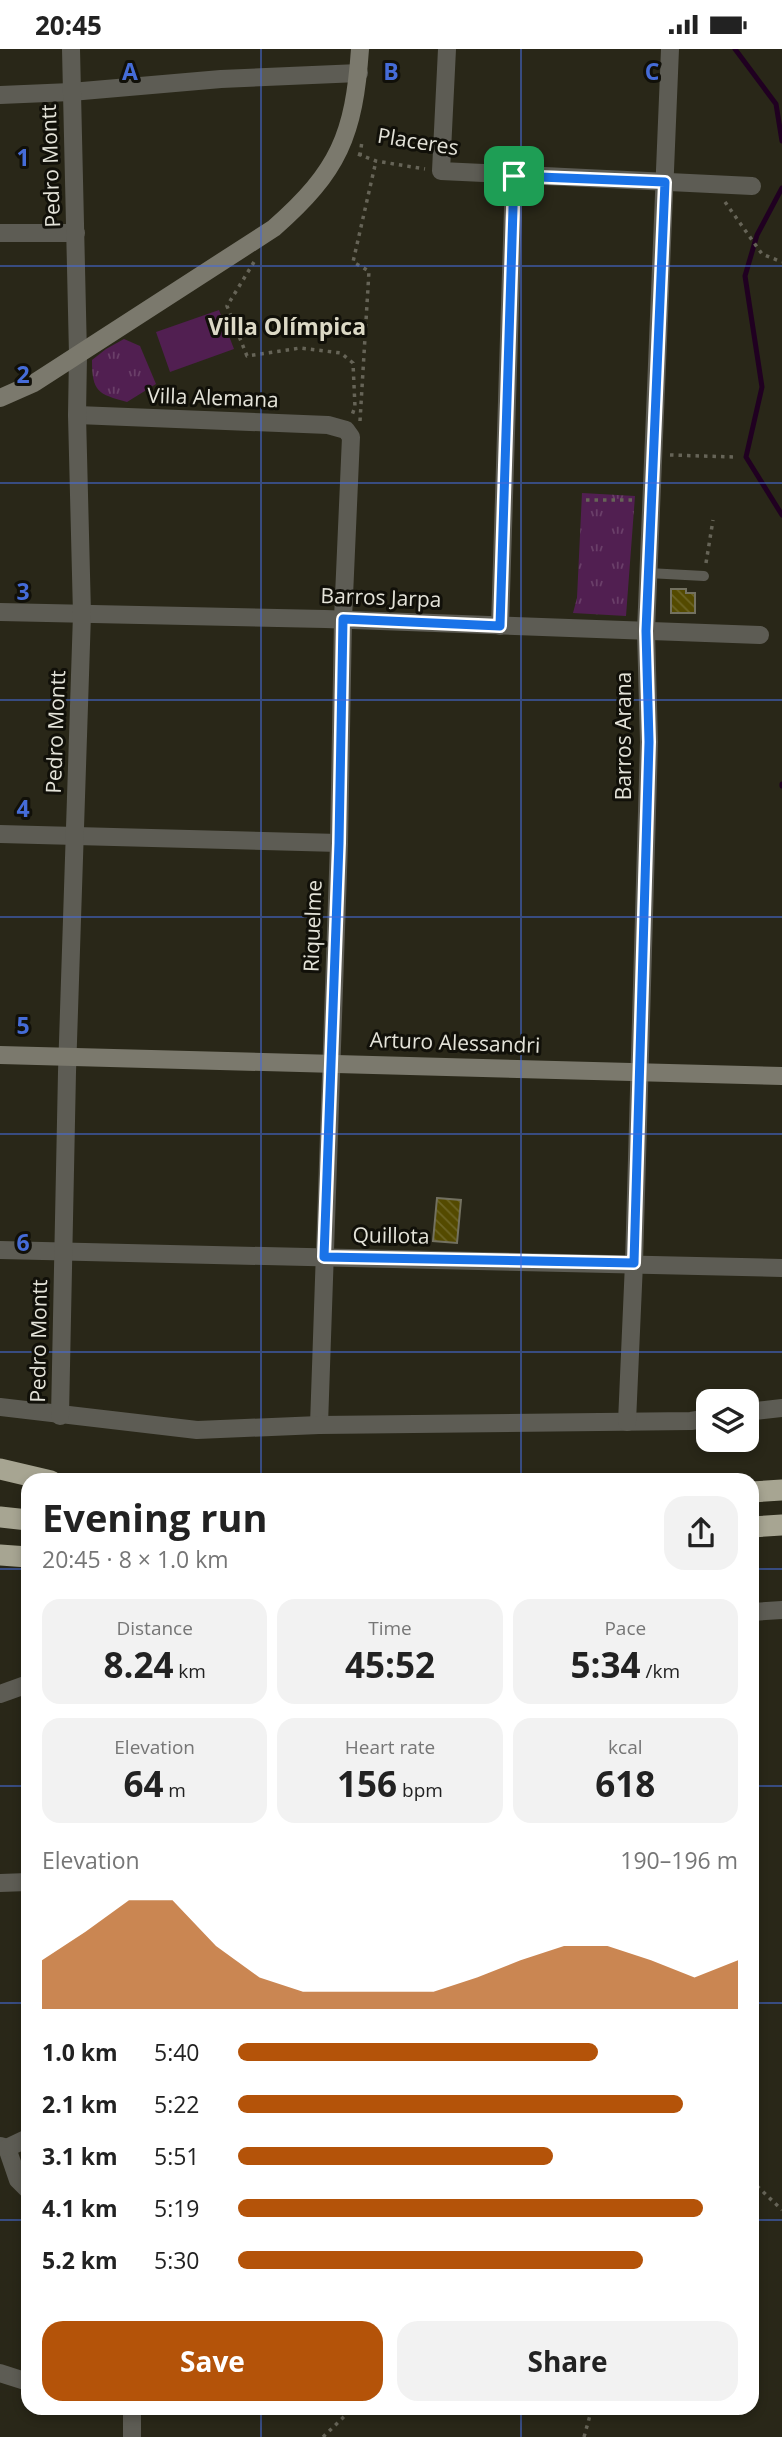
<!DOCTYPE html>
<meta charset="utf-8">
<style>
:root{--surface:#fff;--page:#f2f2f2;--text:#222;--muted:#767676;--accent:#b45309}
body{margin:0;font-family:"Open Sans",sans-serif;background:var(--page);color:var(--text);height:100vh;display:flex;flex-direction:column;font-size:26px;white-space:nowrap}
*{box-sizing:border-box;margin:0}
p{font-size:23px;color:var(--muted)}
.icon{flex:none;width:38px;height:38px;fill:none;stroke:currentColor;stroke-width:2;stroke-linecap:round;stroke-linejoin:round}
.map{position:relative;flex:1;overflow:hidden}
.panel{position:absolute;left:21px;top:1424px;width:738px;height:942px;display:flex;flex-direction:column;background:var(--surface);border-radius:21px;box-shadow:0 4px 10px #0003}
.panel>*{flex:none}
.buttons{position:absolute;left:696px;top:1340px;display:grid;gap:14px}
.buttons a{display:grid;place-items:center;width:63px;height:63px;border-radius:14px;background:var(--surface);box-shadow:0 4px 10px #0003;font-size:35px}
.pin{position:absolute;display:grid;place-items:center;width:60px;height:60px;color:#fff;margin:-30px;border-radius:14px;box-shadow:0 4px 10px #0006}
.round{display:grid;place-items:center;flex:none;width:74px;height:74px;border-radius:21px;background:var(--page)}
.headline{display:flex;align-items:center;justify-content:space-between;height:119px;padding:0 21px}
h1{font-size:38px;font-weight:700;line-height:52px}
.stats{display:grid;grid-template-columns:repeat(3,1fr);gap:10px;height:119px;padding:7px 21px}
.stats div{display:grid;align-content:center;border-radius:18px;background:var(--page);text-align:center}
.stats b{font-size:35px;font-weight:700}
.stats small{font-size:19px;font-weight:400}
.stats p{font-size:19px}
.chart{height:196px;padding:14px 21px}
.chart p{display:flex;justify-content:space-between}
.chart svg{width:100%;height:126px;margin-top:7px;fill:var(--accent);opacity:.7}
.button{display:flex;gap:14px;margin-top:auto;padding:14px 21px}
.button a{flex:1;height:80px;border-radius:21px;background:var(--accent);color:#fff;font-size:28px;font-weight:700;line-height:80px;text-align:center}
.button a+a{background:var(--page);color:var(--text)}
ul{padding:0 21px;list-style:none;font-size:23px}
li{display:grid;grid-template-columns:112px 84px 1fr;align-items:center;height:52px}
li i{height:18px;border-radius:9px;background:var(--accent)}
.status{display:flex;justify-content:space-between;align-items:center;height:49px;padding:0 35px;background:var(--surface);direction:ltr}
.status svg{height:19px;fill:currentColor}
.map>svg:first-child{display:block}
.park{fill:url(#park-tufts)}
.pitch{fill:#511f51}
.lines{fill:none;stroke-linecap:round;stroke-linejoin:round}
.stream{stroke:#200021;stroke-width:5}
.building{fill:url(#building-back-hatch);stroke:#737160;stroke-width:2}
.path{stroke:#666457;stroke-width:3.5;stroke-dasharray:3.5 5;stroke-linecap:butt}
.service{stroke:#5d5c54;stroke-width:10}
.minor{stroke:#5d5c54;stroke-width:18}
.secondary{stroke:#7b796d;stroke-width:18}
.motorway{stroke:#a7a592;stroke-width:21}
.route-casing{stroke:#fff;stroke-width:14}
.route{stroke:#1a73e8;stroke-width:9}
.grid{fill:none;stroke:#456cd8;stroke-width:2;stroke-opacity:0.55}
.labels{text-anchor:middle;stroke-width:6;stroke-linejoin:round;paint-order:stroke}
.street-label{font-size:21px;fill:#e4e3d9;stroke:#111009}
.neighbourhood-label{font-size:23px;font-weight:bold;fill:#dcd9c6;stroke:#111009}
.grid-label{font-size:23px;text-anchor:middle;font-weight:bold;fill:#456cd8;stroke:#111009;stroke-width:6;stroke-linejoin:round;paint-order:stroke}
</style>
<div class="status"><b>20:45</b><svg viewBox="0 0 49 12"><path d="M0 12V9h3v3zM5 12V6h3v6zM10 12V3h3v9zM15 12V0h3v12zM26 1h20v11H26zM47 4h2v5h-2z"/></svg></div>
<div class="map">
<svg width="782" height="2388" viewBox="0 0 782 2388">
<defs>
<pattern id="park-tufts" width="24" height="20" patternUnits="userSpaceOnUse" patternTransform="scale(1.75)"><rect width="24" height="20" fill="#511f51"/><path d="M3 7l-1-3M5 7V3M7 7l1-3M15 17l-1-3M17 17v-4M19 17l1-3" fill="none" stroke="#6a3f69"/></pattern>
<pattern id="building-back-hatch" width="6" height="6" patternUnits="userSpaceOnUse" patternTransform="scale(1.75)"><rect width="6" height="6" fill="#544a00"/><path d="M-1 5l2 2M0 0l6 6M5-1l2 2" fill="none" stroke="#6c6425"/></pattern>
</defs>
<rect width="100%" height="100%" fill="#292718"/>
<g class="park">
<path d="M 124,290 L 140,297 L 156,335 L 127,353 C 98,345 92,343 92,311 L 106,300 Z"/>
<polygon points="582,444 635,447 626,567 573,564 577,549"/>
</g>
<polygon class="pitch" points="219,261 234,300 170,323 156,283"/>
<g class="lines">
<g class="stream">
<polyline points="735,0 776,55 782,92"/>
<polyline points="782,139 757,186 745,227 762,338 746,408 782,466"/>
<polyline points="782,735 782,737"/>
</g>
</g>
<g class="building">
<polygon points="671,540 686,540 686,544 695,544 695,564 671,564"/>
<polygon points="437,1149 461,1151 457,1194 433,1192"/>
</g>
<g class="lines">
<g class="path">
<polyline points="358,105 376,112 425,120"/>
<polyline points="360,107 362,92"/>
<polyline points="725,153 762,205 782,213"/>
<polyline points="254,213 227,257 247,307 300,299 341,304 353,314 355,358 352,366"/>
<polyline points="360,372 369,222 353,213 376,112"/>
<polyline points="670,406 735,408"/>
<polyline points="586,451 636,451"/>
<polyline points="706,514 713,471"/>
<polyline points="752,2130 757,2137 782,2161"/>
<polyline points="323,2388 353,2359"/>
<polyline points="584,2388 592,2359"/>
</g>
<polyline class="service" points="648,524 704,527"/>
<g class="minor">
<polyline points="447,0 441,122 752,137"/>
<polyline points="0,46 71,43 221,30 359,24"/>
<polyline points="0,184 76,184"/>
<polyline points="77,366 328,376 346,381 351,388 343,570 339,794 319,1376"/>
<polyline points="0,563 325,570 760,586"/>
<polyline points="500,577 514,127"/>
<polyline points="0,785 339,794"/>
<polyline points="0,1201 782,1219"/>
<polyline points="0,1358 197,1381 319,1376 691,1372 709,1369"/>
<polyline points="747,1363 782,1359"/>
<polyline points="60,1367 67,1023 82,565 77,366 78,306 71,0"/>
<polyline points="627,1373 634,1214 649,693 646,582 670,0"/>
<polyline points="752,1563 782,1561"/>
<polyline points="0,1645 28,1635"/>
<polyline points="0,1834 28,1833"/>
<polyline points="0,2097 7,2099 18,2131 28,2141"/>
<polyline points="7,2099 28,2089"/>
<polyline points="0,2324 28,2333"/>
<polyline points="132,2359 132,2388"/>
</g>
<g class="secondary">
<path d="M 0,349 L 34,334 L 274,179 C 339,122 354,86 360,0"/>
<polyline points="0,1006 782,1027"/>
</g>
<g class="motorway">
<polyline points="0,1420 51,1432"/>
<polyline points="752,1443 782,1441"/>
<polyline points="0,1468 28,1471"/>
<polyline points="752,1478 782,1476"/>
<polyline points="0,1506 28,1508"/>
</g>
</g>
<g class="lines">
<defs>
<polygon id="route" points="514,127 665,133 646,582 649,693 634,1214 324,1208 339,794 343,570 500,577"/>
</defs>
<use href="#route" class="route-casing"/>
<use href="#route" class="route"/>
</g>
<path class="grid" d="M 261,0 L 261,1432M 521,0 L 521,1432M 0,217 L 782,217M 0,434 L 782,434M 0,651 L 782,651M 0,868 L 782,868M 0,1085 L 782,1085M 0,1303 L 782,1303M 0,1520 L 28,1520M 752,1520 L 782,1520M 0,1737 L 28,1737M 752,1737 L 782,1737M 0,1954 L 28,1954M 752,1954 L 782,1954M 0,2171 L 28,2171M 752,2171 L 782,2171M 261,2359 L 261,2388M 521,2359 L 521,2388"/>
<g class="labels">
<g class="street-label">
<text transform="translate(418 93) rotate(9)" y="7">Placeres</text>
<text transform="translate(51 117) rotate(-92)" y="7">Pedro Montt</text>
<text transform="translate(213 349) rotate(2)" y="7">Villa Alemana</text>
<text transform="translate(381 549) rotate(2)" y="7">Barros Jarpa</text>
<text transform="translate(56 683) rotate(-88)" y="7">Pedro Montt</text>
<text transform="translate(624 687) rotate(-90)" y="7">Barros Arana</text>
<text transform="translate(313 877) rotate(-88)" y="7">Riquelme</text>
<text transform="translate(455 994) rotate(2)" y="7">Arturo Alessandri</text>
<text transform="translate(391 1187) rotate(1)" y="7">Quillota</text>
<text transform="translate(39 1292) rotate(-89)" y="7">Pedro Montt</text>
</g>
<g class="neighbourhood-label">
<text x="287" y="286">Villa Olímpica</text>
</g>
</g>
<g class="grid-label">
<text x="130" y="31">A</text>
<text x="391" y="31">B</text>
<text x="652" y="31">C</text>
<text x="23" y="117">1</text>
<text x="23" y="334">2</text>
<text x="23" y="551">3</text>
<text x="23" y="768">4</text>
<text x="23" y="985">5</text>
<text x="23" y="1202">6</text>
</g>
</svg>
<div class="buttons">
<a><svg class="icon" aria-label="layers" viewBox="0 0 24 24"><path d="M12 4l9 5-9 5-9-5zM3 14l9 5 9-5"/></svg></a>
</div>
<div class="pin" style="left:514px;top:127px;background:#1e9e55"><svg class="icon" aria-label="arrive" viewBox="0 0 24 24"><path d="M6 21V4h12l-3 4 3 4H6"/></svg></div>
<section class="panel">
<div class="headline"><div><h1>Evening run</h1><p>20:45 · 8 × 1.0 km</p></div><a class="round"><svg class="icon" aria-label="share" viewBox="0 0 24 24"><path d="M12 15V3M7 8l5-5 5 5M5 13v7h14v-7"/></svg></a></div>
<div class="stats">
<div><p>Distance</p><b>8.24<small> km</small></b></div>
<div><p>Time</p><b>45:52</b></div>
<div><p>Pace</p><b>5:34<small> /km</small></b></div>
</div>
<div class="stats">
<div><p>Elevation</p><b>64<small> m</small></b></div>
<div><p>Heart rate</p><b>156<small> bpm</small></b></div>
<div><p>kcal</p><b>618</b></div>
</div>
<div class="chart"><p><span>Elevation</span>190–196 m</p>
<svg viewBox="0 0 160 44" preserveAspectRatio="none"><path d="M0 44V27L10 17L20 6L30 6L40 22L50 33L60 38L70 38L80 38L90 38L100 33L110 27L120 22L130 22L140 27L150 33L160 27V44z"/></svg>
</div>
<ul>
<li><b>1.0 km</b>5:40<i style="width:72%"></i></li>
<li><b>2.1 km</b>5:22<i style="width:89%"></i></li>
<li><b>3.1 km</b>5:51<i style="width:63%"></i></li>
<li><b>4.1 km</b>5:19<i style="width:93%"></i></li>
<li><b>5.2 km</b>5:30<i style="width:81%"></i></li>
</ul>
<div class="button"><a>Save</a><a>Share</a></div>
</section>
</div>
